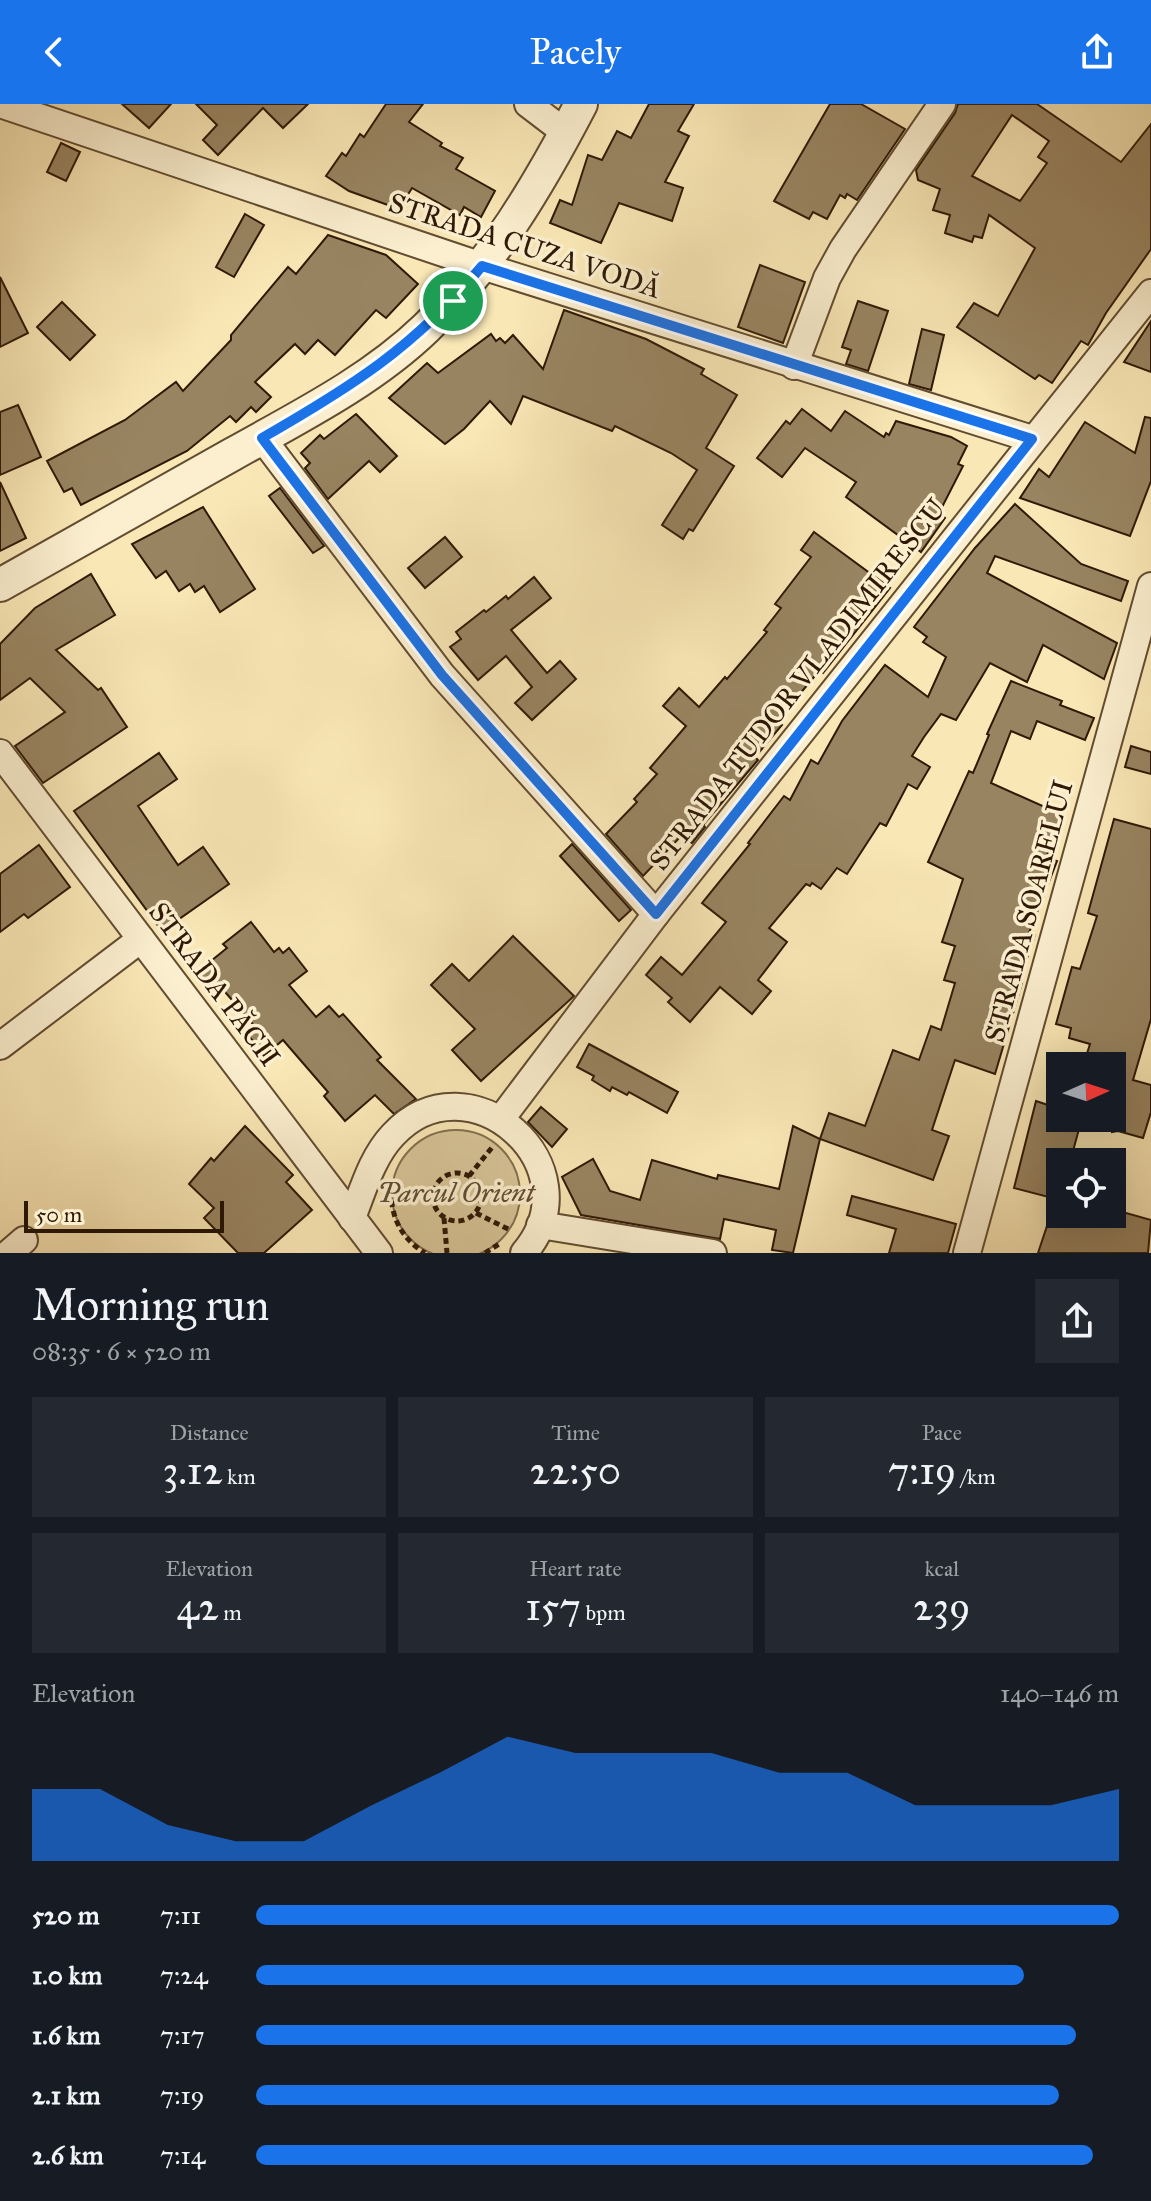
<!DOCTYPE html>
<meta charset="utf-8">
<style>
:root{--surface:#171b24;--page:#242831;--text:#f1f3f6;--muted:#9ea1a6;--accent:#1a73e8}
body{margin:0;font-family:"IM FELL Great Primer",serif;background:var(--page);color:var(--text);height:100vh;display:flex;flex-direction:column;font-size:30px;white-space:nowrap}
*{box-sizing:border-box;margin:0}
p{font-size:26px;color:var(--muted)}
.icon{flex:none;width:44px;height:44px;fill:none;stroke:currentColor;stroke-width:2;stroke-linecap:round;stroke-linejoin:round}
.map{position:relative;height:1149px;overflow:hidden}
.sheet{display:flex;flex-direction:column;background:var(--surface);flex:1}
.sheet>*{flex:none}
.needle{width:52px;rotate:87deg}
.fabs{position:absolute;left:1046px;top:948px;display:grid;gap:16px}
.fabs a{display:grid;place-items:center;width:80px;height:80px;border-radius:0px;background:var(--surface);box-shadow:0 8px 32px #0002;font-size:40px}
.scale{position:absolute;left:24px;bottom:20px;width:200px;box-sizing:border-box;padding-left:8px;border:4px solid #2f1905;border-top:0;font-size:22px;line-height:28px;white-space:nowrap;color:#2f1905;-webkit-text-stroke:6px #fbefcf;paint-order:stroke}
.pin{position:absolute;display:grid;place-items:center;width:68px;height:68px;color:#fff;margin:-34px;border:4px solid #fff;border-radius:50%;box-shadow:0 2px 8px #0007}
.round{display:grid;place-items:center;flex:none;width:84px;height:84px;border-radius:0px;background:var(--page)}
.overview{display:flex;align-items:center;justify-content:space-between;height:136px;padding:0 32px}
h1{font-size:44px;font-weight:600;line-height:60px}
.stats{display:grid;grid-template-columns:repeat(3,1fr);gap:12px;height:136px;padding:8px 32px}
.stats div{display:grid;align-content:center;border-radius:0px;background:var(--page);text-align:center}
.stats b{font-size:40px;font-weight:600}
.stats small{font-size:22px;font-weight:400}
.stats p{font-size:22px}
.chart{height:224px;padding:16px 32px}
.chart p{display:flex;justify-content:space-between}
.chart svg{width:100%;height:144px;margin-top:8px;fill:var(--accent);opacity:.7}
ul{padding:0 32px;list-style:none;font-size:26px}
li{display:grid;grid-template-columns:128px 96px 1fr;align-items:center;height:60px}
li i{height:20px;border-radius:10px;background:var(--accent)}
header{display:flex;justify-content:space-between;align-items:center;height:104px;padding:0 32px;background:var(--accent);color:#fff;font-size:36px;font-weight:600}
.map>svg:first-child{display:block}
.green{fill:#d7c497;stroke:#836e4e;stroke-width:2}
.building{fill:#988461;stroke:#2f1905;stroke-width:2;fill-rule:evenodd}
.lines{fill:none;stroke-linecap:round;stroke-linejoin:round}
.minor-casing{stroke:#624c31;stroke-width:30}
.tertiary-casing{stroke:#624c31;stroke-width:36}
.path{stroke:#2f1905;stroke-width:5;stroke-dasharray:6 4;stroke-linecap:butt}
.minor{stroke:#fbefcf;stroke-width:26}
.tertiary{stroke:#fbefcf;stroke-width:32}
.route-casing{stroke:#fff;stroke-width:16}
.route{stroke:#1a73e8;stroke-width:10}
.labels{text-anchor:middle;stroke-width:7;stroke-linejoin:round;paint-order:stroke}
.street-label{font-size:28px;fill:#2f1905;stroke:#fbefcf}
.park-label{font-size:28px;font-style:italic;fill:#614c31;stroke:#fbefcf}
</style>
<header><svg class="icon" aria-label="back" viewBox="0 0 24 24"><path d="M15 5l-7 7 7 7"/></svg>Pacely<svg class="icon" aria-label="share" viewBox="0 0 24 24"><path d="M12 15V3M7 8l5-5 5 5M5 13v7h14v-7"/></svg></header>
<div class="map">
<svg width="1151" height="1149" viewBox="0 0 1151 1149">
<rect width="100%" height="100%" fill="#f9e7b5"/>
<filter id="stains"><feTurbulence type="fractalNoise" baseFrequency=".0025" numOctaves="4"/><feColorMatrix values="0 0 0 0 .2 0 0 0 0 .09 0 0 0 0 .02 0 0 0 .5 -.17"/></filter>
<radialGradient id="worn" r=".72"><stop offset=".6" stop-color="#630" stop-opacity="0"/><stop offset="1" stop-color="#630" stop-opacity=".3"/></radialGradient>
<circle class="green" cx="456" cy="1090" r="64"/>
<g class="building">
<polygon points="122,0 171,0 149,24"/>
<polygon points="196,0 308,0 283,24 263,4 218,51 203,36 217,21"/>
<polygon points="386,0 423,0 409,18 442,39 440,42 463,54 456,65 495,87 481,113 464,103 460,111 412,84 399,105 349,87 326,72 342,49 346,52 360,30 364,33"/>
<polygon points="649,0 694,0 678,27 689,32 665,78 683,84 672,117 619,99 601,139 550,119 560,96 572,101 588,51 602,56 617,27 631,34"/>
<polygon points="830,0 861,0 905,25 857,96 847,90 845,94 840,91 827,115 813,108 809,115 774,97"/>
<path d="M 958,0 L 1037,0 L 1121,58 L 1151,20 L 1151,145 L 1106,209 L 1088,241 L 1081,237 L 1052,279 L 1039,271 L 1035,275 L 957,223 L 974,199 L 998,212 L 1035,144 L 989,111 L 982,134 L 974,132 L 972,138 L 945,129 L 950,111 L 933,106 L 940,85 L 918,76 L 916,66 L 955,9 ZM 1012,11 L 1049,37 L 1038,53 L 1047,59 L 1020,97 L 972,72 Z"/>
<polygon points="61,39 80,48 66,77 47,68"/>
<polygon points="245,110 264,121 234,173 216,163"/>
<polygon points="328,131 386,151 418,180 386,214 376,206 335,251 318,236 305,250 295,240 255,278 271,293 256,308 251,303 236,318 230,312 187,347 81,401 72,384 64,388 47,357 125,316 176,278 183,287 231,236 231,231 288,163 296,170"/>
<polygon points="760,161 805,178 783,239 738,223"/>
<polygon points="0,173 28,229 0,243"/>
<polygon points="858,197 888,207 868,267 846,260 851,246 842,243"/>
<polygon points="62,198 95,231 70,256 37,223"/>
<polygon points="564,206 646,235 704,265 701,270 737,291 706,344 734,362 693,427 689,425 683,435 662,421 697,366 671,349 615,322 612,327 523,292 511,320 490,297 464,325 445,340 389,294 427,259 438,269 491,230 496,237 500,234 505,239 513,231 543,265"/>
<polygon points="1151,217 1151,268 1124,258"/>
<polygon points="922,225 944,231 931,286 909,280"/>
<polygon points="18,301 41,353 0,371 0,308"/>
<polygon points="802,305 831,327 845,307 884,333 886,329 889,331 896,317 951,333 967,342 958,360 963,362 939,409 945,414 921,448 846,393 856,378 805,344 782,373 757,354 786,317 790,320"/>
<polygon points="356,310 397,352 380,368 369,357 328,395 305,364 310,359 301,349 320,331 324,335"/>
<polygon points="1145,313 1151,314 1151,377 1130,432 1020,394 1039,365 1049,373 1085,318 1135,349"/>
<polygon points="0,378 26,434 0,447"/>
<polygon points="280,384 324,442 313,449 269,392"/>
<polygon points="1015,400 1081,460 1128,477 1121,497 995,452 987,469 1117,539 1104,575 1043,541 1027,578 990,559 956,616 941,610 924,633 912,652 930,663 917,685 908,680 886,722 880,719 847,770 837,764 821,785 812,779 810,782 806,780 769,824 787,838 758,876 771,887 752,910 720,883 690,918 668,898 672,894 646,871 661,853 682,871 726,818 702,799 750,740 748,739 784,692 790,696 811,656 818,660 842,617 885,561 928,593 946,553 923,538 927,533 914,523 975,444"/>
<polygon points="203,403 255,485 220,508 204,482 195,488 190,480 179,487 166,467 156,474 132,440"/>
<polygon points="814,428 890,484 823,569 819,567 777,617 782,621 755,653 758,656 703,721 705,723 692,739 682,731 643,772 606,730 637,698 634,695 657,670 650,664 686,622 663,602 679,584 699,603 725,573 727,575 767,528 764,526 781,504 775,500 811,453 801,446"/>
<polygon points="445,433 462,453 425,484 408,464"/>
<polygon points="91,470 115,511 56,546 98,586 101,584 127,623 43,679 15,642 65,608 30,574 0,596 0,540 35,504"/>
<polygon points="534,473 551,494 511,526 547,569 560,557 576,575 532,616 515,599 532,583 506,552 478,576 450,543 461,535 456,528 484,506 486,508 506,492 508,495"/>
<polygon points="1011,577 1062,597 1060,601 1094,614 1085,636 1037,617 1030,635 1011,627 991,679 1065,712 1046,753 1057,757 1029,829 1035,831 1019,878 1022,879 995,970 955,956 932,1026 949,1032 933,1076 820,1035 829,1009 865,1022 893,946 919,956 931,922 941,926 955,879 944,876 955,842 942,838 963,775 928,758 969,667 973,669 989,631 987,630"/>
<polygon points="1131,642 1151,648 1151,670 1125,663"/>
<polygon points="159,649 177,675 138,702 178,761 203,743 229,780 162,827 74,707"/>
<polygon points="1114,715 1151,725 1151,915 1133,976 1151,981 1151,1008 1143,1034 1118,1027 1112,1028 1112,962 1083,962 1090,940 1069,934 1071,924 1056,920 1072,863 1080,865 1097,812 1088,809"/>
<polygon points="572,740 631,806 619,817 560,752"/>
<polygon points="39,741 70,783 28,814 24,810 0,828 0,770"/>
<polygon points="251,818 274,848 279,844 283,849 289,844 307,867 289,881 316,913 329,902 339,913 343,910 381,953 377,956 416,995 394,1010 375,991 345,1017 324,992 328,988 283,936 264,952 249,932 258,926 219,881 210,889 195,870 227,844 223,840"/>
<polygon points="513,832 574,892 481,977 452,946 475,925 431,881 452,860 469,877"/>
<polygon points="589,940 678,988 667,1009 629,988 627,991 612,983 610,987 592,976 594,972 577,963"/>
<polygon points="1036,997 1060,1005 1060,1014 1082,1014 1070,1058 1060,1058 1060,1096 1014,1084"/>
<polygon points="541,1003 567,1025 552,1043 528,1018"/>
<polygon points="245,1022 293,1071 286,1078 312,1106 264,1149 238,1149 204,1114 214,1104 189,1080 211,1054 214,1057"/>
<polygon points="793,1022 820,1035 793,1149 772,1146 776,1126 724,1115 720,1135 581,1111 562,1073 593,1055 610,1087 640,1096 652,1056 717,1075 718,1071 779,1085"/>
<polygon points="852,1092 956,1120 948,1149 889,1149 896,1125 847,1111"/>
<polygon points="1053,1104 1060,1106 1060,1110 1071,1110 1103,1121 1106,1110 1112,1110 1112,1105 1151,1116 1148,1149 1038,1149"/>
</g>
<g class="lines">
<defs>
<g id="minor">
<polyline points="0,0 482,162 1032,335"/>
<polyline points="528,0 566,29"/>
<polyline points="794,262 827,174 843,145 942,0"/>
<polyline points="262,334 442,571 656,810"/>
<polyline points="0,649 379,1149"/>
<polyline points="0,942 141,835"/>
<polyline points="501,1015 656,810 1151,189"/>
<path d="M 352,1114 C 363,1086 372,1053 393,1031 C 469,949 597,1063 524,1149"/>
<polyline points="540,1121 713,1149"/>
<polyline points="9,1149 24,1136"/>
<polyline points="967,1149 1151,482"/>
</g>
<path id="tertiary" d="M 0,481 C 78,437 156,394 233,350 C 299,313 371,277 426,224 C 492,160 539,81 581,0"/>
</defs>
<use href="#minor" class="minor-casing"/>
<use href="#tertiary" class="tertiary-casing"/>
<g class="path">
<circle cx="457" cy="1093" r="24"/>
<polyline points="469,1072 494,1041"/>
<path d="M 391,1087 C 391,1114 402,1135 425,1149"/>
<polyline points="391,1089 432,1089"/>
<polyline points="476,1109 510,1126"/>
<polyline points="444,1114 447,1149"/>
<polyline points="485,1149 499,1140"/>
</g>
<use href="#minor" class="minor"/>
<use href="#tertiary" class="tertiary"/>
</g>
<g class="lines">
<defs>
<path id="route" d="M 482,162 L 1032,335 L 656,810 L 442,571 L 262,334 C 351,283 415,243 482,162 Z"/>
</defs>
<use href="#route" class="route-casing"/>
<use href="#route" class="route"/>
</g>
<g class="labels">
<g class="street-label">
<text transform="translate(525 141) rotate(18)" y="10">STRADA CUZA VODĂ</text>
<text transform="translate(797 580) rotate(-52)" y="10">STRADA TUDOR VLADIMIRESCU</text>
<text transform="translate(1028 807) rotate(-75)" y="10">STRADA SOARELUI</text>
<text transform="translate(215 880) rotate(53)" y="10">STRADA PĂCII</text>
</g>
<g class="park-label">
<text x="456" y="1098">Parcul Orient</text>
</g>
</g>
<rect width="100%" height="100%" filter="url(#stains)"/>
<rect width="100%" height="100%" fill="url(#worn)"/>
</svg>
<div class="fabs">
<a><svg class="needle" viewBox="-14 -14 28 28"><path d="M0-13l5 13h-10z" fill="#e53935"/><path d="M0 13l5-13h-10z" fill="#9ea1a6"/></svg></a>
<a><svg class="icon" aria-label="locate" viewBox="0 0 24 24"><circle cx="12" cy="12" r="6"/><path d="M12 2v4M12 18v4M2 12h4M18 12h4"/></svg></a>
</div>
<div class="scale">50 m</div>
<div class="pin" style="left:453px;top:197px;background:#1e9e55"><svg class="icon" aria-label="arrive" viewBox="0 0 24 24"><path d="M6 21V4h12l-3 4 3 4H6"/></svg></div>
</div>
<section class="sheet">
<div class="overview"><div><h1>Morning run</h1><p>08:35 · 6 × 520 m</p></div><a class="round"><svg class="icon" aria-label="share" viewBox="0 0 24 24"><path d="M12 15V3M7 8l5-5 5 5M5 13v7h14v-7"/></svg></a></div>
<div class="stats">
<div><p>Distance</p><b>3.12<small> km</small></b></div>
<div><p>Time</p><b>22:50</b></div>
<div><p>Pace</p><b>7:19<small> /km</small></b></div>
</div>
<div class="stats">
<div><p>Elevation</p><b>42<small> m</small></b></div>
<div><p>Heart rate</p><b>157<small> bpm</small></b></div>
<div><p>kcal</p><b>239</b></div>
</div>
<div class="chart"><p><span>Elevation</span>140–146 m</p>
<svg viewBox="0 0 160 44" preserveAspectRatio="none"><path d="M0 44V22L10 22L20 33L30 38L40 38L50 27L60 17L70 6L80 11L90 11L100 11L110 17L120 17L130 27L140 27L150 27L160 22V44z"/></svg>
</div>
<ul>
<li><b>520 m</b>7:11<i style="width:100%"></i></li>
<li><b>1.0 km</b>7:24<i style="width:89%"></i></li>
<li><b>1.6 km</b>7:17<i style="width:95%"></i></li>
<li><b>2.1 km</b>7:19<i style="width:93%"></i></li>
<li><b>2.6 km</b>7:14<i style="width:97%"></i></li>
</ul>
</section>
